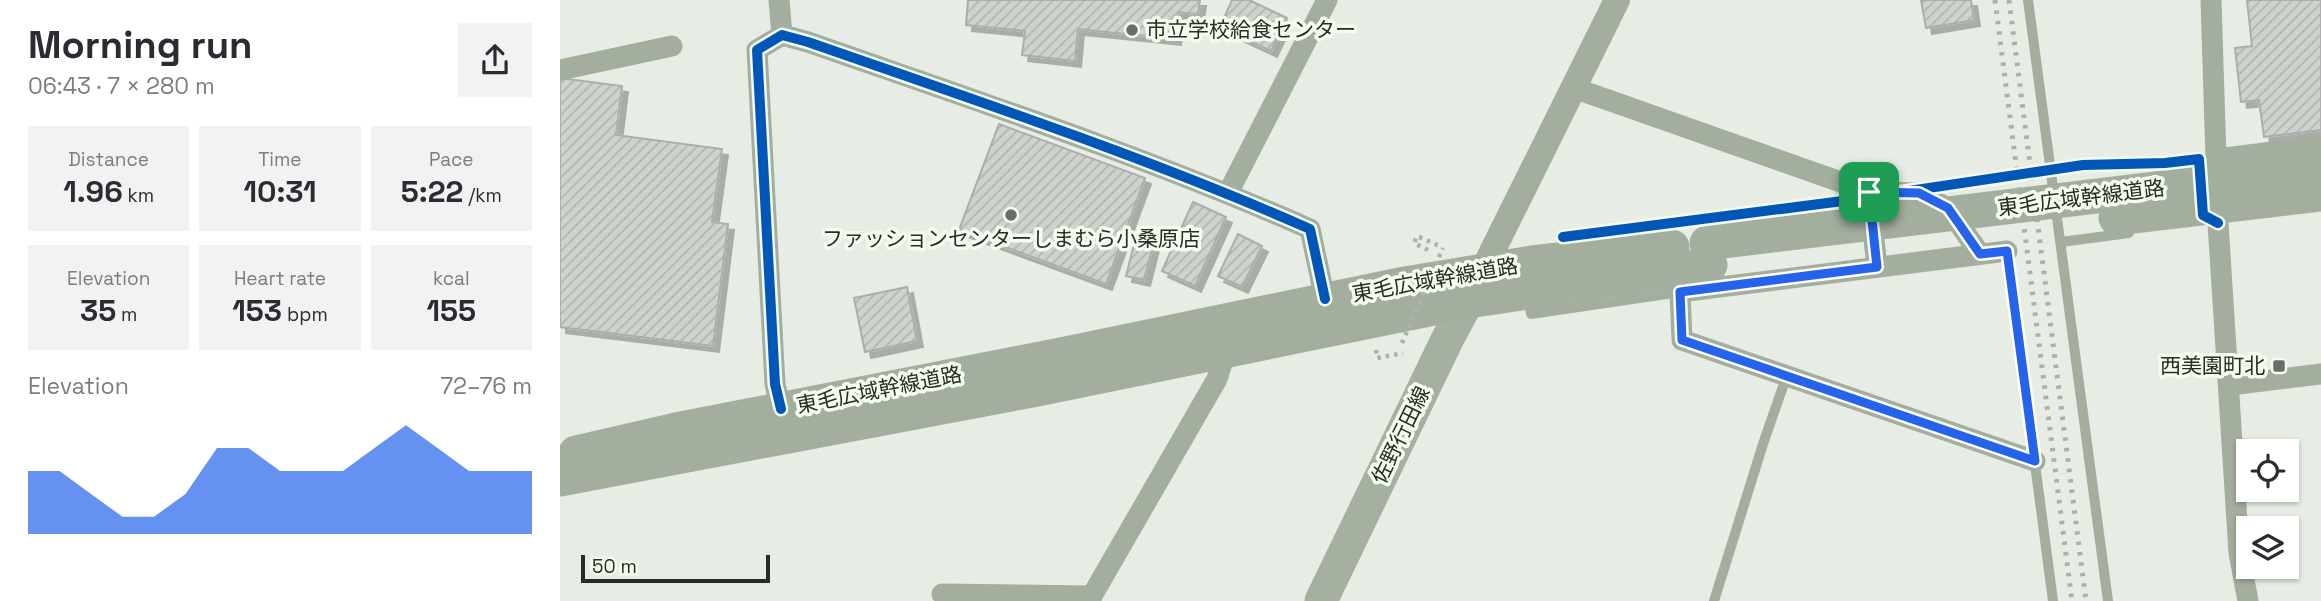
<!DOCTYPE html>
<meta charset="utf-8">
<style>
:root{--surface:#fff;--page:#f2f2f3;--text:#2b2b33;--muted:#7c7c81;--accent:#2563eb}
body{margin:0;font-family:"Space Grotesk","Noto Sans JP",sans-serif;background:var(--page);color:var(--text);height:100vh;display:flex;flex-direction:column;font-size:26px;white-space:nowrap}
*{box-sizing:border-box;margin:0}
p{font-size:23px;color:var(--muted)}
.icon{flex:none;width:38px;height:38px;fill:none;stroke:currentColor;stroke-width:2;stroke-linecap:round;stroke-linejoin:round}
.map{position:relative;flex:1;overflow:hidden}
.drawer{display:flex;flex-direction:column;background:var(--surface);width:560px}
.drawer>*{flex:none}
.tools{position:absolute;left:1676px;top:439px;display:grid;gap:14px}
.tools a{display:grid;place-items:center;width:63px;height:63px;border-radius:0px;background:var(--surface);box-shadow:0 2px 5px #0004;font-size:35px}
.scale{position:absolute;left:21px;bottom:18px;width:189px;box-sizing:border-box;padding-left:7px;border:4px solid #282b26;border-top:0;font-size:19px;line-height:24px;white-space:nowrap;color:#282b26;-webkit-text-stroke:5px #f3fcef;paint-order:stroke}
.pin{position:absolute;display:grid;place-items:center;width:60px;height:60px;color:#fff;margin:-30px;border-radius:14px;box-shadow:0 4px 10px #0006}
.round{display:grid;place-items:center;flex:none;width:74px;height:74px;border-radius:0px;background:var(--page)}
.headline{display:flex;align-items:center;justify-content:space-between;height:119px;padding:0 28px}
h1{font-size:38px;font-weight:700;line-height:52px}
.stats{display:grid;grid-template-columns:repeat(3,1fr);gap:10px;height:119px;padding:7px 28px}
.stats div{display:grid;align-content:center;border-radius:0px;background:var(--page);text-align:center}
.stats b{font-size:30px;font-weight:700}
.stats small{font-size:19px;font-weight:400}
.stats p{font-size:19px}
.chart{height:196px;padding:14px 28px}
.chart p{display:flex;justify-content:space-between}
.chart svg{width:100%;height:126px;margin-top:7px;fill:var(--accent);opacity:.7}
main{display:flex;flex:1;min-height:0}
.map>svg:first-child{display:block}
.building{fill:url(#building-hatch);stroke:#abaeaa;stroke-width:2;filter:url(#shadow)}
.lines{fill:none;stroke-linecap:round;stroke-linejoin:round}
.path{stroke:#acb3a9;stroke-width:4.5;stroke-dasharray:3.5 5;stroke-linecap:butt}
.service{stroke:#a4ae9f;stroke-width:10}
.minor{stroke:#a4ae9f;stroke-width:21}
.tertiary{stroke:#a4ae9f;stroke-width:26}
.primary{stroke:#a6b0a0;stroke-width:33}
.trunk{stroke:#a4ae9e;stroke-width:35}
.rail{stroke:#abb0a8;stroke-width:5;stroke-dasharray:3.5 7;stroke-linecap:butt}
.path-bridge{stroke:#acb3a9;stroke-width:4.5;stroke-dasharray:3.5 5;stroke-linecap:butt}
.trunk-bridge{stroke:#a4ae9e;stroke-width:35}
.cycleway-casing{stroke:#f3fcef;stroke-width:15}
.cycleway{stroke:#0057b8;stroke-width:10}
.route-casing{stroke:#fff;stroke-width:14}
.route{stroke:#2563eb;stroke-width:9}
.poi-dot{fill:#6b6f69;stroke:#f3fcef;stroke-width:2.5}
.labels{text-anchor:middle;stroke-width:7;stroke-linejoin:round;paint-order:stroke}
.poi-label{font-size:21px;fill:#282b26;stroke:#f3fcef;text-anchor:start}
.street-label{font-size:21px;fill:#282b26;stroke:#f3fcef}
</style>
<main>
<section class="drawer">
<div class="headline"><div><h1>Morning run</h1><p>06:43 · 7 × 280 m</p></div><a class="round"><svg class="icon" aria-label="share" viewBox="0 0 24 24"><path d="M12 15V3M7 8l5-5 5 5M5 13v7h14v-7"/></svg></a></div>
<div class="stats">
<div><p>Distance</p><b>1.96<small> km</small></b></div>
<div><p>Time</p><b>10:31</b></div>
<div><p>Pace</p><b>5:22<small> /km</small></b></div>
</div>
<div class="stats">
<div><p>Elevation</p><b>35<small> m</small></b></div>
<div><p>Heart rate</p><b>153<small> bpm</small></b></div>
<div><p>kcal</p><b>155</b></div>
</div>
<div class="chart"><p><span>Elevation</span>72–76 m</p>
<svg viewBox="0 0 160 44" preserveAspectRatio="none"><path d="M0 44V22L10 22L20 30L30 38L40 38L50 30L60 14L70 14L80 22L90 22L100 22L110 14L120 6L130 14L140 22L150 22L160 22V44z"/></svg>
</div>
</section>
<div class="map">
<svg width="1761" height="601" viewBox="0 0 1761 601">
<defs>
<pattern id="building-hatch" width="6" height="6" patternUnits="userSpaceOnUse" patternTransform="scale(1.75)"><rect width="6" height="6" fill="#cfd3ce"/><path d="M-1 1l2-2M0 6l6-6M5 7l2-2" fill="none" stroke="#b2b5b1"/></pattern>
<filter id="shadow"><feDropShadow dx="6" dy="6" stdDeviation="0" flood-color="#0004"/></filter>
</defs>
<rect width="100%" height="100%" fill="#e7ece5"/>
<g class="building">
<polygon points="408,0 640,0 638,14 618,12 615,39 518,29 515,61 462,55 465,31 406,25"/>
<polygon points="672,0 689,0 727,18 711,51 660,27"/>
<polygon points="1361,0 1411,0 1414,20 1366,28"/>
<polygon points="1687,0 1761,0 1761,130 1704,137 1699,100 1681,102 1675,48 1692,46"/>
<polygon points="0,78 62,86 56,135 162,149 152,222 168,224 153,346 0,327"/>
<polygon points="439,124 585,178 546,284 399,230"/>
<polygon points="633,202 666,217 635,286 602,271"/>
<polygon points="678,234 702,246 682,287 658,276"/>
<polygon points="575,241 593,245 584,280 566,276"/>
<polygon points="347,287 357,341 305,352 294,298"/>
</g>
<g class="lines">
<g class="path">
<polyline points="868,250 854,243 857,236 882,247"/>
<polyline points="816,350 817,358 843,353"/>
</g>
<g class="service">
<polyline points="1468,0 1548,601"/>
<polyline points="1501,242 1569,233"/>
<polyline points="1447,251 1493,601"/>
<polyline points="968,296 971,314 1120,292"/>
<polyline points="1154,601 1203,444 1227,375"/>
</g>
<g class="minor">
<polyline points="219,0 222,35"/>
<polyline points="1651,0 1658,223 1679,553 1688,601"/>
<polyline points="0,70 112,46"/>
<polyline points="1014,88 1309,192 1359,193 1388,208 1420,254"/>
<polyline points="1656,159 1761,146"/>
<polyline points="668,193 767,0"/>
<polyline points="1311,212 1317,267"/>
<polyline points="1447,251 1120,292 1122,340 1475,461"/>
<polyline points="1670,385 1761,374"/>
<path d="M 221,409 L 215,384 L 197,50 L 222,35 L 248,42 C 417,101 587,157 750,229 L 765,299"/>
<polyline points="382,594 532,596"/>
<polyline points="529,601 657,379 666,350"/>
</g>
<polyline class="tertiary" points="923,270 1057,0"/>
<polyline class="primary" points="761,601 887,340 918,282"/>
<g class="trunk">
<polyline points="16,453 116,430 506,354 845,284 972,263 1112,247"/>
<polyline points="0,479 477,389 908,301 1150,265"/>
</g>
<g class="rail">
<polyline points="1435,0 1512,601"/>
<polyline points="1449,0 1526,601"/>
</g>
<polyline class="path-bridge" points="842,343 883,248"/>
<g class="trunk-bridge">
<polyline points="1556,218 1761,194"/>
<polyline points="1147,243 1761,169"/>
</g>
<defs>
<g id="cycleway">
<polyline points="1003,237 1275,202 1523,165 1605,163 1639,159 1643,215 1658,223"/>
<path d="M 221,409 L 215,384 L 197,50 L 222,35 L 248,42 C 417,101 587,157 750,229 L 765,299"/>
</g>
</defs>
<use href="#cycleway" class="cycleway-casing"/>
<use href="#cycleway" class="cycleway"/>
</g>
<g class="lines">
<defs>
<polygon id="route" points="1309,192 1359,193 1388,208 1420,254 1447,251 1475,461 1122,340 1120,292 1317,267"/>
</defs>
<use href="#route" class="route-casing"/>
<use href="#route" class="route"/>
</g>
<g class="poi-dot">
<circle cx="572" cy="30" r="7"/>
<circle cx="451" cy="215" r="7"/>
<rect x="1712" y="359" width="14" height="14" rx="3.5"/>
</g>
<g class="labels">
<g class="poi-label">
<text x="586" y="37">市立学校給食センター</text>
<text x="451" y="246" text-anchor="middle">ファッションセンターしまむら小桑原店</text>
<text x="1705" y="373" text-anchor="end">西美園町北</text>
</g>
<g class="street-label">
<text transform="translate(1521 198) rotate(-7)" y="7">東毛広域幹線道路</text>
<text transform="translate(875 280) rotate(-10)" y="7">東毛広域幹線道路</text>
<text transform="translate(319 390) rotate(-11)" y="7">東毛広域幹線道路</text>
<text transform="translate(841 435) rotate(-64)" y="7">佐野行田線</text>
</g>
</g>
</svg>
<div class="tools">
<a><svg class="icon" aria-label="locate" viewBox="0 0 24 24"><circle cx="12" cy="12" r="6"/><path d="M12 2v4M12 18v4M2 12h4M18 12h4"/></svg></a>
<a><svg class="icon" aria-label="layers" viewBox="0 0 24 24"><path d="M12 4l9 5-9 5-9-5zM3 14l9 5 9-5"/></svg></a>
</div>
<div class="scale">50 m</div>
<div class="pin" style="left:1309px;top:192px;background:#1e9e55"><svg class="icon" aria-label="arrive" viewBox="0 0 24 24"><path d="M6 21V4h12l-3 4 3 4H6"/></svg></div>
</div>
</main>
